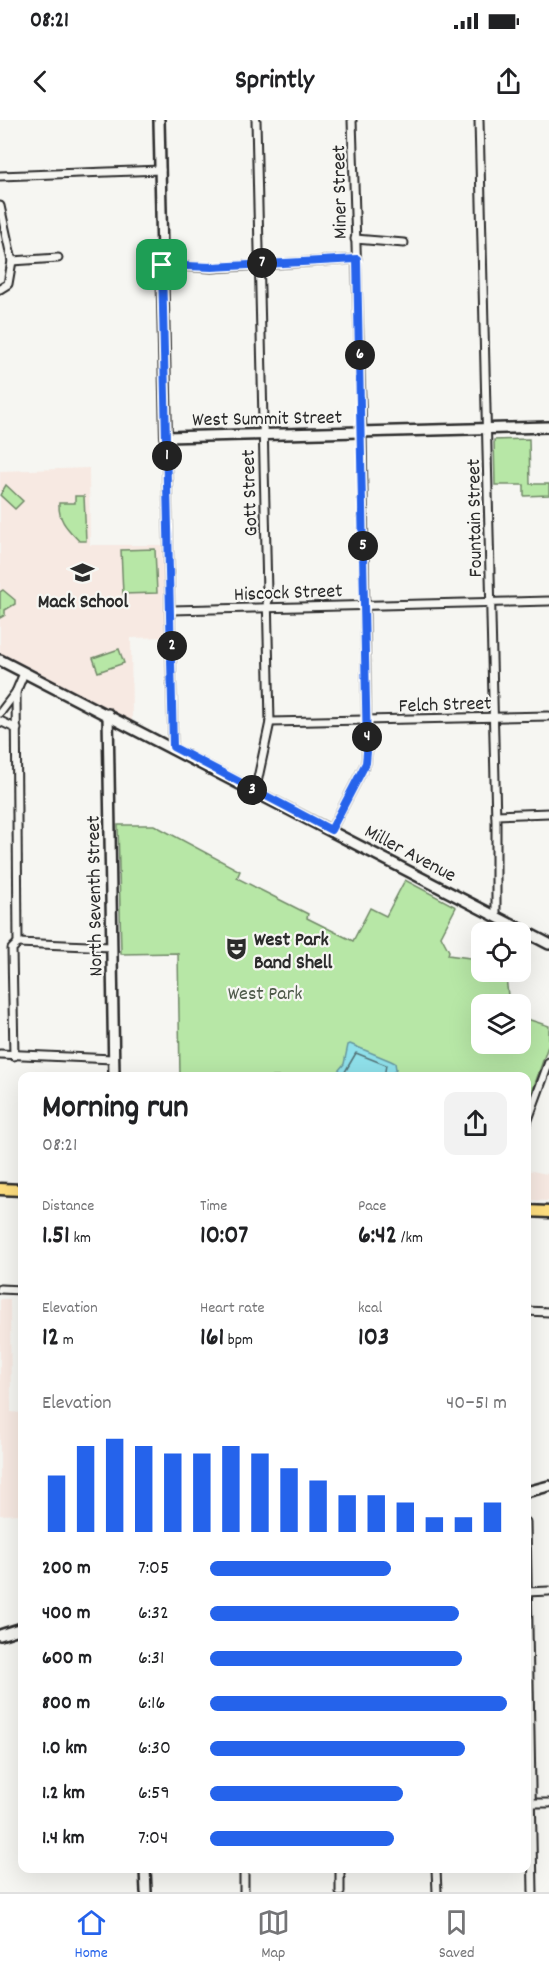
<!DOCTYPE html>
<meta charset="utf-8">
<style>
:root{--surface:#fff;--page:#f2f2f2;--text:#202124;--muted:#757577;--line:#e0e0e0;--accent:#2563eb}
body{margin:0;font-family:Dekko,sans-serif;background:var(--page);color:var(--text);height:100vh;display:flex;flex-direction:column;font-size:22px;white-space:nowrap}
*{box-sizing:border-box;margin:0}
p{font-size:20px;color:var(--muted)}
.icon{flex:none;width:33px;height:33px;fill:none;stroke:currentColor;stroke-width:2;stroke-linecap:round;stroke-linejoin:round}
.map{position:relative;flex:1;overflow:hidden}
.panel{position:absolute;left:18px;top:952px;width:513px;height:801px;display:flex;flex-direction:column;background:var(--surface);border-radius:12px;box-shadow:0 6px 24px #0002}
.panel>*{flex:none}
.buttons{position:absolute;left:471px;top:802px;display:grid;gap:12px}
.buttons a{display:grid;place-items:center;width:60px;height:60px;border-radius:12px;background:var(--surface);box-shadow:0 6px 24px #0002;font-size:30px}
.pin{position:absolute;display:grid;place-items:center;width:51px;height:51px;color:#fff;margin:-26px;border-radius:12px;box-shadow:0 3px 9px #0006}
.km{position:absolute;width:30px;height:30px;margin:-15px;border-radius:50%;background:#222;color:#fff;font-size:16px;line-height:30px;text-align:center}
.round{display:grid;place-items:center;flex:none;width:63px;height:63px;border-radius:12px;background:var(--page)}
.overview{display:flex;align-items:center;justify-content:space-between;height:102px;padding:0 24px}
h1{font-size:33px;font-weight:700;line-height:45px}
.metrics{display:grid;grid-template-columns:repeat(3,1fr);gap:9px;height:102px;padding:6px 24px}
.metrics div{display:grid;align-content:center}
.metrics b{font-size:26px;font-weight:700}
.metrics small{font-size:16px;font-weight:400}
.metrics p{font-size:16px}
.chart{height:168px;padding:12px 24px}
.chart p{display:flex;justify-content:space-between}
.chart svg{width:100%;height:108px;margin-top:6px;stroke:var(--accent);stroke-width:6}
ul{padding:0 24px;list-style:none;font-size:20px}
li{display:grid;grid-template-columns:96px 72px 1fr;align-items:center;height:45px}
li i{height:15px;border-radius:8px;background:var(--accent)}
.status{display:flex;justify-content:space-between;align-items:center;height:42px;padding:0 30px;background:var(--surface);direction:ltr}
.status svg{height:16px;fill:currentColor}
header{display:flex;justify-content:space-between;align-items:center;height:78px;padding:0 24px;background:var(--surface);font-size:27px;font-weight:700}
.dock{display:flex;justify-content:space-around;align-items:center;height:84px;border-top:2px solid var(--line);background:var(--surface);font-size:16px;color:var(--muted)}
.dock a{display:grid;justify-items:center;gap:3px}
.dock .selected{color:var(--accent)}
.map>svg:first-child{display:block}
.built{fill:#f7e9e2}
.green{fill:#b7e7a6;stroke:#718968;stroke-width:1.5}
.water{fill:#8fe0ea;stroke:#67989e;stroke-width:1.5}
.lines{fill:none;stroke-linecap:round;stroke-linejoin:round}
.shore{stroke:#537377;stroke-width:1.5}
.street-casing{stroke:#2b2b2b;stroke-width:11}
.secondary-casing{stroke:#2b2b2b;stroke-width:14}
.primary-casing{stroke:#2b2b2b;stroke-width:15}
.street{stroke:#f6f6f2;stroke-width:7}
.secondary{stroke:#f6f6f2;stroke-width:9}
.primary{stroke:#ffdf80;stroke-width:10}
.route-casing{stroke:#fff;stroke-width:12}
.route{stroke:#2563eb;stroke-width:8}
.labels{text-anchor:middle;stroke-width:4.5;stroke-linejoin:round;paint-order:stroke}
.street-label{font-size:20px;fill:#2b2b2b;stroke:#f6f6f2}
.poi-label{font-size:20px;font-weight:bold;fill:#2b2b2b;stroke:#f6f6f2}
.park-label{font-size:20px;fill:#4e5a4a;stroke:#f6f6f2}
</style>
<div class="status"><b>08:21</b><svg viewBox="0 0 49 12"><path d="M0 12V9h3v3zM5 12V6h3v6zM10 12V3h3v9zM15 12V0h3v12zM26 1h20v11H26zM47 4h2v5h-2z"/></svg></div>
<header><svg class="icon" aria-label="back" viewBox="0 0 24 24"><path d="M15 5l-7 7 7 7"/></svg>Sprintly<svg class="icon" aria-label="share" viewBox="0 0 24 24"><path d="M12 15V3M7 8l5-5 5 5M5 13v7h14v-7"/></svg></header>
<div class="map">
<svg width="549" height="1772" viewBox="0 0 549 1772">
<rect width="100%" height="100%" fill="#f6f6f2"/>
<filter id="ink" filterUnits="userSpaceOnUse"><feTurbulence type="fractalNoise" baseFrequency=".0167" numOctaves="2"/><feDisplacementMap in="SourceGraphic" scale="12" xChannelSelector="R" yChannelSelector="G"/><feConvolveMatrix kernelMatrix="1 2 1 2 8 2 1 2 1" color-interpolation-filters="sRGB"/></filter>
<g filter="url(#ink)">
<g class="built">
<polygon points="89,348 90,425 165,425 167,517 131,518 132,602 0,533 0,351"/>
<polygon points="527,1050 547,1054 549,1050 549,1081 527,1080"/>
<polygon points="0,1179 10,1179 11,1292 22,1293 22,1394 0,1395"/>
</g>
<g class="green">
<polygon points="529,319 530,364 549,364 549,375 524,376 524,365 495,365 494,320"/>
<polygon points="6,365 23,381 15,389 0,375"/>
<path d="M 75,376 L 84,376 L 86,421 L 79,421 C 68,409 58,401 59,383 L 75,383 Z"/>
<polygon points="155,429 157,473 123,474 121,430"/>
<polygon points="3,470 15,480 15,484 5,490 5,495 0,498 0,472"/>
<polygon points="119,529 124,543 98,552 93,538"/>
<polygon points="118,705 154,705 240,751 237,758 308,794 307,798 353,821 370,788 386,796 405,760 456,787 441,816 449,831 448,835 470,838 481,844 482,852 497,852 506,857 509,885 482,885 482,924 520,924 521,897 549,906 549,923 527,987 526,957 180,957 178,833 121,834"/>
</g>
<polygon class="water" points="350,924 391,941 395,943 396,949 389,957 333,957 344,944 348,925"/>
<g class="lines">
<polyline class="shore" points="342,957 356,933 386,945 384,957"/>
<defs>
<g id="street">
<polyline points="479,0 496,702 496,796"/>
<polyline points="0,56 161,50"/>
<polyline points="0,86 12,141 8,164 0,169"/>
<polyline points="355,119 404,123"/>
<polyline points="12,141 58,138"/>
<polyline points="162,145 212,148 357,139"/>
<polyline points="166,317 173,627"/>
<polyline points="172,490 549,481"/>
<polyline points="16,572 18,823"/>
<polyline points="0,593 16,572 24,553"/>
<polyline points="0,601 17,609"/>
<polyline points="270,602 549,596"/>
<polyline points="255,672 270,602 256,0"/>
<polyline points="496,695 549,693"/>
<polyline points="331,710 366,643 367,632 362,313 352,0"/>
<polyline points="18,823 111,827"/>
<polyline points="0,934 113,939"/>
<polyline points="14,936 12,829 18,823"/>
<polyline points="526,1005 549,942"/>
<polyline points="0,1169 22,1170"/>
<polyline points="526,1191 549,1192"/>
<polyline points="526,1402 533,1772"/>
<polyline points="526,1472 549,1471"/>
<polyline points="526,1683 549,1683"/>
<polyline points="244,1749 244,1772"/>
<polyline points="340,1749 340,1772"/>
<polyline points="436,1749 437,1772"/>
</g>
<g id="secondary">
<polyline points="159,0 166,317 549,307"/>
<polyline points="0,540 549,824"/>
<polyline points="108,594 114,957"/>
<polyline points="526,1372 549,1366"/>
<polyline points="0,1515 22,1508"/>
<polyline points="145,1749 146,1772"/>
</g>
<g id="primary">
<polyline points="0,1069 22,1070"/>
<polyline points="526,1091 549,1092"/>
</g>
</defs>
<use href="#street" class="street-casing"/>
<use href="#secondary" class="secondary-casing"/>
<use href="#primary" class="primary-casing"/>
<use href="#street" class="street"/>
<use href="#secondary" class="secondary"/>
<use href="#primary" class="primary"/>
</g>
</g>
<g class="lines" filter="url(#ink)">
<defs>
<polygon id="route" points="357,139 367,632 366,643 331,710 173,627 162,145 212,147"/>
</defs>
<use href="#route" class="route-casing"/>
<use href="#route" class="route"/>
</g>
<defs>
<symbol id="school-bare" viewBox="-9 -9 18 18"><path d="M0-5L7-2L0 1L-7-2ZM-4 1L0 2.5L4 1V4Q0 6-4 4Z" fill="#2b2b2b" stroke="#f6f6f2" stroke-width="2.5" paint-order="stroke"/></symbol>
<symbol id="theatre-bare" viewBox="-9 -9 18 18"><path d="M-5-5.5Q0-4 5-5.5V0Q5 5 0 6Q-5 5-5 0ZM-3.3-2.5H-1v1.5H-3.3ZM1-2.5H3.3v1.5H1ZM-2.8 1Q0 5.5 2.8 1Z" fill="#2b2b2b" stroke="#f6f6f2" stroke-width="2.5" paint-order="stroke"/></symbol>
</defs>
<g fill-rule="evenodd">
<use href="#school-bare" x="66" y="436" width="33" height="33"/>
<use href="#theatre-bare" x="220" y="812" width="33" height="33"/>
</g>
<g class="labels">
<g class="street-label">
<text transform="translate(338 72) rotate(-91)" y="7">Miner Street</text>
<text transform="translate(267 297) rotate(-1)" y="7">West Summit Street</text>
<text transform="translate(248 373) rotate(-92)" y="7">Gott Street</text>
<text transform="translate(473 398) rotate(-91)" y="7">Fountain Street</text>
<text transform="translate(288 471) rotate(-2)" y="7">Hiscock Street</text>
<text transform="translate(445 583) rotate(-2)" y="7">Felch Street</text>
<text transform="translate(411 732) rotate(28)" y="7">Miller Avenue</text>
<text transform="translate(93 776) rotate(-91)" y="7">North Seventh Street</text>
</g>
<g class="poi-label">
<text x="83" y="487">Mack School</text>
<text x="254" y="825" text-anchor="start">West Park<tspan x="254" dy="23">Band Shell</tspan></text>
</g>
<g class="park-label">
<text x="265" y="879">West Park</text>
</g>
</g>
</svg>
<div class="buttons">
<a><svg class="icon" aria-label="locate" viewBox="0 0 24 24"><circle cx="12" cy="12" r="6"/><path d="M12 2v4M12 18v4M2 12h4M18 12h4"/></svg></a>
<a><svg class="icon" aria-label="layers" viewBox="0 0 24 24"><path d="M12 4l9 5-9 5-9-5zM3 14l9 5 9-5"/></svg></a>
</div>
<div class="pin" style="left:162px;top:145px;background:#1e9e55"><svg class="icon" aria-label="arrive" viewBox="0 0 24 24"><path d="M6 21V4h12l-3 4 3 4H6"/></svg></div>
<b class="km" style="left:167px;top:336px">1</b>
<b class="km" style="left:172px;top:526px">2</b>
<b class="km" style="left:252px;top:670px">3</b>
<b class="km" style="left:367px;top:617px">4</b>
<b class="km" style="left:363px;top:426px">5</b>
<b class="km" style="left:360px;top:235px">6</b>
<b class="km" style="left:262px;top:143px">7</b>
<section class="panel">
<div class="overview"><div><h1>Morning run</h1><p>08:21</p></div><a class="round"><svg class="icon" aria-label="share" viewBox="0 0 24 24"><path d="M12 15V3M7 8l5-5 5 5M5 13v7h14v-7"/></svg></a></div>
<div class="metrics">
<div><p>Distance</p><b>1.51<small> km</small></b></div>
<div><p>Time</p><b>10:07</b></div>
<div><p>Pace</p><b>6:42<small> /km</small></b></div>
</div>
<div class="metrics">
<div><p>Elevation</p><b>12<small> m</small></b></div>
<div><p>Heart rate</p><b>161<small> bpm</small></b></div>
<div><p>kcal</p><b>103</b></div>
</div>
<div class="chart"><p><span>Elevation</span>40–51 m</p>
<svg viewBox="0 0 160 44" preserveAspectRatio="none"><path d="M5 44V21M15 44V9M25 44V6M35 44V9M45 44V12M55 44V12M65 44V9M75 44V12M85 44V18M95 44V23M105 44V29M115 44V29M125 44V32M135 44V38M145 44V38M155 44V32"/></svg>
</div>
<ul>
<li><b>200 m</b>7:05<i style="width:61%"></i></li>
<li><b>400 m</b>6:32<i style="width:84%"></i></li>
<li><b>600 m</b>6:31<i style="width:85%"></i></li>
<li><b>800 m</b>6:16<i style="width:100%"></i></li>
<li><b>1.0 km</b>6:30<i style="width:86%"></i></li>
<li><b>1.2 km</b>6:59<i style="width:65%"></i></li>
<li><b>1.4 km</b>7:04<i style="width:62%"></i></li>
</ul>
</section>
</div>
<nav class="dock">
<a class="selected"><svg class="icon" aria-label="home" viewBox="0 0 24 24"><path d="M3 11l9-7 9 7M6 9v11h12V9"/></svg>Home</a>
<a><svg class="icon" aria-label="map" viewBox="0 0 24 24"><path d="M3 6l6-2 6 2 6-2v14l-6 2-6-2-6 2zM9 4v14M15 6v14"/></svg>Map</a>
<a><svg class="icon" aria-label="saved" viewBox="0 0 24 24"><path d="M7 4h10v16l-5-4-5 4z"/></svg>Saved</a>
</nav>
